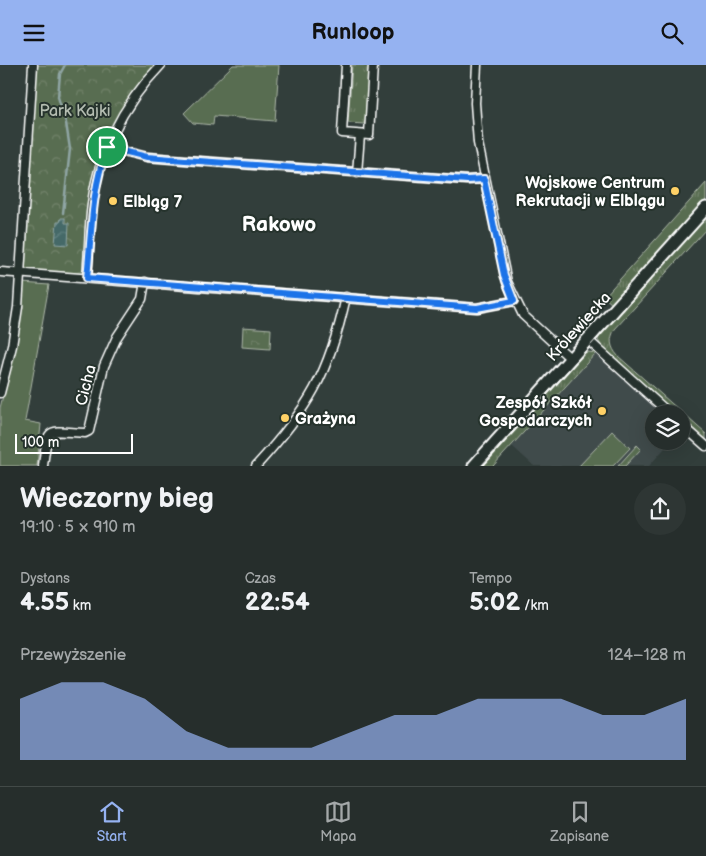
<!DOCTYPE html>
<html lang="pl">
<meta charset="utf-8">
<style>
:root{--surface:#262e2c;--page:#2e3634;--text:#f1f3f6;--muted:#a4a8a9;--line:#424a48;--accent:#95b2f1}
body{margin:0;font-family:"Balsamiq Sans",sans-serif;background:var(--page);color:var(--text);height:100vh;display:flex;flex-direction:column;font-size:19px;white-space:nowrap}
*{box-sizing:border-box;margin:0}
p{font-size:16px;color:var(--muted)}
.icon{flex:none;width:28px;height:28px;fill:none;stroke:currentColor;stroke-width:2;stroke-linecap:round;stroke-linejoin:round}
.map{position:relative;height:401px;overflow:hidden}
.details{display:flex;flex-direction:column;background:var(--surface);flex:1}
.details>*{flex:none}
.tools{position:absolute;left:645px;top:340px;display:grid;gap:10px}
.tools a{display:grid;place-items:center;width:45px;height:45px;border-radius:50%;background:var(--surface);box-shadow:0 5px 20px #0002,0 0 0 1px var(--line);font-size:25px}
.scale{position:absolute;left:15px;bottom:12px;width:118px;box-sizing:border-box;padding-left:5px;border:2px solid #fff;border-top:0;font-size:14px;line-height:18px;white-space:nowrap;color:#fff;-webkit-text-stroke:4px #26332d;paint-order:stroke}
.pin{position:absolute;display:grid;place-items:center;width:42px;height:42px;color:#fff;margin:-21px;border:2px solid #fff;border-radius:50%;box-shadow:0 1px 5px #0007}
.round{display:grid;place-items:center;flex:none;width:52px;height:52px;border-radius:26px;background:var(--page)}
.headline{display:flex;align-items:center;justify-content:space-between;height:85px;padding:0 20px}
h1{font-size:28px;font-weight:700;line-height:38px}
.metrics{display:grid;grid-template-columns:repeat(3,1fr);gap:8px;height:85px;padding:5px 20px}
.metrics div{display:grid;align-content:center}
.metrics b{font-size:25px;font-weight:700}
.metrics small{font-size:14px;font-weight:400}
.metrics p{font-size:14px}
.chart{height:140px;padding:10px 20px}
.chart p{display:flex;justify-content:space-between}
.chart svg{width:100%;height:90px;margin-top:5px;fill:var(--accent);opacity:.7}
header{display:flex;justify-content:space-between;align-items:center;height:65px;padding:0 20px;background:var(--accent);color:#111;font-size:22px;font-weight:700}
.tab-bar{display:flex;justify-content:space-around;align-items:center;height:70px;border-top:1px solid var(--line);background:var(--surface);font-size:14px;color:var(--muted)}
.tab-bar a{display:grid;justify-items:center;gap:2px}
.tab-bar .selected{color:var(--accent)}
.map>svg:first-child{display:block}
.built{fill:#414b4c}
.grass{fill:url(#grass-tufts);stroke:#acb6a8}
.park{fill:url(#park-crowns);stroke:#acb6a8}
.garden{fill:#596d51;stroke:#acb6a8}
.water{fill:url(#water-waves);stroke:#8fa5a4}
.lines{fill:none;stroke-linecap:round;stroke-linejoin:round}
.stream{stroke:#8fa5a4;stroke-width:2.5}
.street-casing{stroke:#fff;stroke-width:11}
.secondary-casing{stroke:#fff;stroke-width:15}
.street{stroke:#26332d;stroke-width:8}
.secondary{stroke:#26332d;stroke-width:11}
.tram{stroke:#fff;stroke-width:1}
.route-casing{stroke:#fff;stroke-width:10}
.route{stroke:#1a73e8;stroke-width:6}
.poi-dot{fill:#ffd166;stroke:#26332d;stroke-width:2}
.labels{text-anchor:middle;stroke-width:4;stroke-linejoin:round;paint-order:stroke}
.park-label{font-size:16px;fill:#b4bdb1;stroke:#26332d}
.poi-label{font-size:16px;font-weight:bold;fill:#fff;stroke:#26332d;text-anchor:end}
.street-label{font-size:16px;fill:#fff;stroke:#26332d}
.district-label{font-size:21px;font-weight:bold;fill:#fff;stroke:#26332d}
</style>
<header><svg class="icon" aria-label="menu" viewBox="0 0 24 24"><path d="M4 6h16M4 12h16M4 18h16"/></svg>Runloop<svg class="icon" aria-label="search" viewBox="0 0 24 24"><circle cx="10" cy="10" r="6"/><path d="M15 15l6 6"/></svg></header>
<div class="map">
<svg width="706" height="401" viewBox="0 0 706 401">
<defs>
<pattern id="grass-tufts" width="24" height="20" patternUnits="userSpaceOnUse" patternTransform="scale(1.25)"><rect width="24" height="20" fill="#596d51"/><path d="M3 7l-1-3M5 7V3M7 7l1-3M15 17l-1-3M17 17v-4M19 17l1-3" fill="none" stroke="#72836b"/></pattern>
<pattern id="park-crowns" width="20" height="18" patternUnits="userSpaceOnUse" patternTransform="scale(1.25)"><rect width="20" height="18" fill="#596d51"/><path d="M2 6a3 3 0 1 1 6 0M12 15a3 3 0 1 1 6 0" fill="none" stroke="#72836b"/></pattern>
<pattern id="water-waves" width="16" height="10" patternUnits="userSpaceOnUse" patternTransform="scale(1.25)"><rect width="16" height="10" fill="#446968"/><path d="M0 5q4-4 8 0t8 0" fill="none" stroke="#60807f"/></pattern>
</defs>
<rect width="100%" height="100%" fill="#323e3b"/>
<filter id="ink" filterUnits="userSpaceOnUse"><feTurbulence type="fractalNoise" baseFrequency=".02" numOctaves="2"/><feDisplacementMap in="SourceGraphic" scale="10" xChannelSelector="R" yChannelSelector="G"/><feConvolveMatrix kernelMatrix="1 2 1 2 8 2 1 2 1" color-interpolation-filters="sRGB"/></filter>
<g filter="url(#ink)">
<polygon class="built" points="596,288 664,349 654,349 654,376 671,376 649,401 534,401 512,381"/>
<g class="grass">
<polygon points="352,0 369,0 365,59 348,58"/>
<polygon points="706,118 706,135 612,239 604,232"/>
<path d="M 706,151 L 706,164 L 615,264 C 609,274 610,282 618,291 L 706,369 L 706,377 L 681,354 L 681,349 L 675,349 L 603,284 L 598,275 L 600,269 Z"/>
<polygon points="588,287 596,288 493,401 479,401 582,288"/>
</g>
<g class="park">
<polygon points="33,0 161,0 130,37 95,119 87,209 21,204"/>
<polygon points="243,262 271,264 270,284 242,282"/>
</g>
<g class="garden">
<polygon points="233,0 279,0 275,56 214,51 213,60 193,58 184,48"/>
<polygon points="22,218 49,220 25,356 41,359 37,401 0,401 0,343 15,281"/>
<polygon points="612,366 630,383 613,401 579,401"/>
<polygon points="637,380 641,384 625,401 618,401"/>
</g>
<polygon class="water" points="61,153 65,153 65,158 69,158 68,180 55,179 57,157 60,157"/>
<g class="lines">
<polyline class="stream" points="63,148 70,84 66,58 58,32 60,9 65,0"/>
<defs>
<g id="street">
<polyline points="346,0 342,68 369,70 373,0"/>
<polyline points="477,0 475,38 478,78 507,217 523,250 571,294"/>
<polyline points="107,82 147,92 185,95 467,115 484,114"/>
<polyline points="357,108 360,70"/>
<polyline points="1,207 477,243 514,236"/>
<path d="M 87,213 C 89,192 89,170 91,148 C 96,92 122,40 161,0"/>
<polyline points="588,275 670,349"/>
<polyline points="0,328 12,281 18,242 33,0"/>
<polyline points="681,359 706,381"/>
<path d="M 43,401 C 48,360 46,366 85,368 L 89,366 L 104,301 L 117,272 L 142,234 L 145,217"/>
<path d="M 256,401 C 309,343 329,309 346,232"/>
</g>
<polyline id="secondary" points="474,401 706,143"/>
</defs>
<use href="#street" class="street-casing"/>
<use href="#secondary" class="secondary-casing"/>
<use href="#street" class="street"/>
<use href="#secondary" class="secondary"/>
<polyline class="tram" points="481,401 706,153"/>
</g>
</g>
<g class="lines" filter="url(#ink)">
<defs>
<path id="route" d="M 107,82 L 147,92 L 185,95 L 467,115 L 484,114 L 504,210 L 514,236 L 477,243 L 87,213 C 92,165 91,128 107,82 Z"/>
</defs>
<use href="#route" class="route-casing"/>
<use href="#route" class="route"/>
</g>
<g class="poi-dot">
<circle cx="675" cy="126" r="5"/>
<circle cx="113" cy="136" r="5"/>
<circle cx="602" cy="346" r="5"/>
<circle cx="285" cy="353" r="5"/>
</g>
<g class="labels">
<g class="park-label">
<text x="75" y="51">Park Kajki</text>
</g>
<g class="poi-label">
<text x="665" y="123">Wojskowe Centrum<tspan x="665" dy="18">Rekrutacji w Elblągu</tspan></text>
<text x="123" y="142" text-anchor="start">Elbląg 7</text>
<text x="592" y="343">Zespół Szkół<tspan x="592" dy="18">Gospodarczych</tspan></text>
<text x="295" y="359" text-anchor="start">Grażyna</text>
</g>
<g class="street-label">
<text transform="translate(578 261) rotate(-48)" y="6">Królewiecka</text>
<text transform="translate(85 320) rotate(-76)" y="6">Cicha</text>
</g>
<g class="district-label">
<text x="279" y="166">Rakowo</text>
</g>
</g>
</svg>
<div class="tools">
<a><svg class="icon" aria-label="layers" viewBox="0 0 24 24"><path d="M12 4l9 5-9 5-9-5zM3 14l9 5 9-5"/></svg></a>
</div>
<div class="scale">100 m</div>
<div class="pin" style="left:107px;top:82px;background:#1e9e55"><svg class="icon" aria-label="arrive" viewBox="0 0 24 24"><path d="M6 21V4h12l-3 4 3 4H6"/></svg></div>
</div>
<section class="details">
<div class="headline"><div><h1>Wieczorny bieg</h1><p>19:10 · 5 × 910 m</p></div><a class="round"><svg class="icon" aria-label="share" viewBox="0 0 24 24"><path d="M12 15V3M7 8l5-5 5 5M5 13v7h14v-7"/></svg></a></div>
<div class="metrics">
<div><p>Dystans</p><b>4.55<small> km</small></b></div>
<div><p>Czas</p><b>22:54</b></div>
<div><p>Tempo</p><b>5:02<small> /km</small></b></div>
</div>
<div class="chart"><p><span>Przewyższenie</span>124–128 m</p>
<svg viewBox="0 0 160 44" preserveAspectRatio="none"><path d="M0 44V14L10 6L20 6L30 14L40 30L50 38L60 38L70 38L80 30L90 22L100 22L110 14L120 14L130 14L140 22L150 22L160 14V44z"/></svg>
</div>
</section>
<nav class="tab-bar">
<a class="selected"><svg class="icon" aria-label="home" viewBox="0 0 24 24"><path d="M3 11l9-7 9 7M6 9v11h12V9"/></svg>Start</a>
<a><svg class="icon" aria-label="map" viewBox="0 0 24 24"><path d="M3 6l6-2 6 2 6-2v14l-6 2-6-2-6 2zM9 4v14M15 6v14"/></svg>Mapa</a>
<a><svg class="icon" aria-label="saved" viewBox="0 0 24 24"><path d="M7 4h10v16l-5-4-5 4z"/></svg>Zapisane</a>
</nav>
